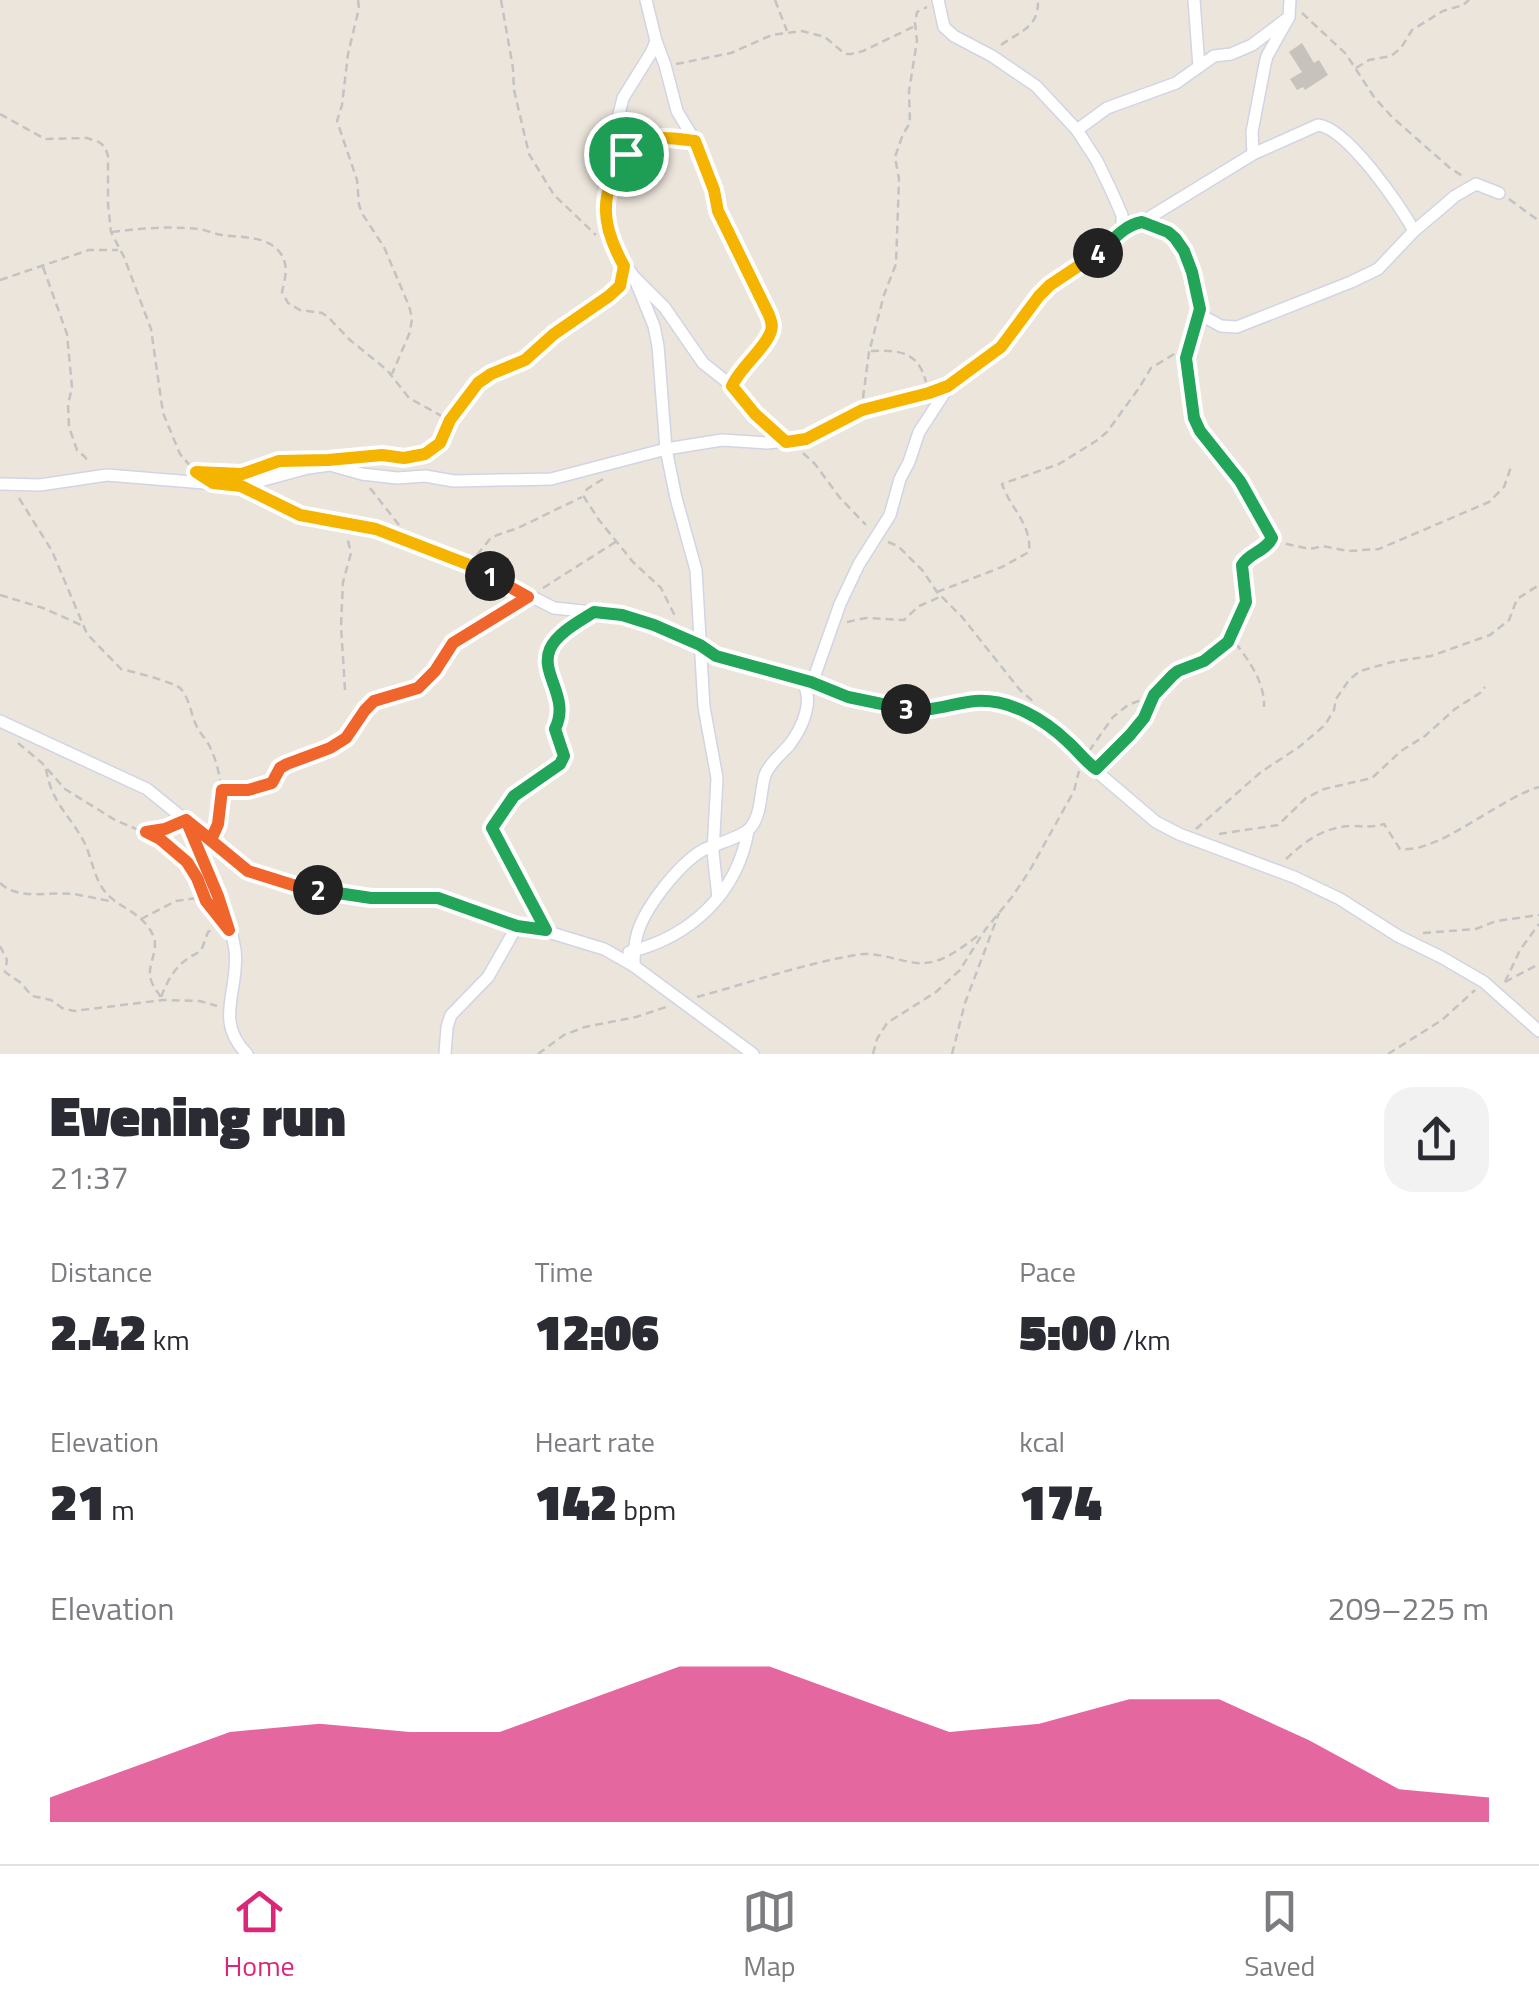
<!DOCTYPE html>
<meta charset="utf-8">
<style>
:root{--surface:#fff;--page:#f2f2f3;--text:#2b2b33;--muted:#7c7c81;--line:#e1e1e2;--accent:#db2777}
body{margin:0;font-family:"Titillium Web",sans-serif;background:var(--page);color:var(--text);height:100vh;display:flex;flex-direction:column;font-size:38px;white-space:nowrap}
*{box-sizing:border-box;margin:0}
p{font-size:32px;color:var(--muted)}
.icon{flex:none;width:55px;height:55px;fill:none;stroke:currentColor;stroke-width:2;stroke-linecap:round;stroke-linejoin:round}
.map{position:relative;height:1054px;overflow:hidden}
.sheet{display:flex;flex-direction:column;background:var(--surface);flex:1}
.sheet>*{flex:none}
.pin{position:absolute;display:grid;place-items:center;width:85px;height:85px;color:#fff;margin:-42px;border:5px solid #fff;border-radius:50%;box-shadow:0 2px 10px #0007}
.km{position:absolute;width:50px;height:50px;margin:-25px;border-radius:50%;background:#222;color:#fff;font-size:28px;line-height:50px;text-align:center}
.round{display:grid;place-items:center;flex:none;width:105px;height:105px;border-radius:30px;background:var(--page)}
.overview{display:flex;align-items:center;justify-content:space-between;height:170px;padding:0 50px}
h1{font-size:55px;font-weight:800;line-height:75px}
.figures{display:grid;grid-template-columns:repeat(3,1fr);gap:15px;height:170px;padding:10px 50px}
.figures div{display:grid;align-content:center}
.figures b{font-size:50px;font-weight:800}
.figures small{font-size:28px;font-weight:400}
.figures p{font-size:28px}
.chart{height:280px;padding:20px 50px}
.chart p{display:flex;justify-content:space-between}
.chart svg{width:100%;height:180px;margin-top:10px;fill:var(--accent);opacity:.7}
.dock{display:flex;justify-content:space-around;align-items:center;height:140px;border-top:2px solid var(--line);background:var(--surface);font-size:28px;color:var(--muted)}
.dock a{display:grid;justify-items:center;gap:5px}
.dock .selected{color:var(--accent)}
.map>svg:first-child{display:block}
.building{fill:#c7c2bc}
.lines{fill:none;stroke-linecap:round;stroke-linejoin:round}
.minor-casing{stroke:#d1d5e3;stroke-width:14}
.path{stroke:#c3c3c3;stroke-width:2.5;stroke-dasharray:8 5;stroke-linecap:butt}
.minor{stroke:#fff;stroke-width:11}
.split-1-casing{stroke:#fff;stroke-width:20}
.split-2-casing{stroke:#fff;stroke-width:20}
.split-3-casing{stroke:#fff;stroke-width:20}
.split-4-casing{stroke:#fff;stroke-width:20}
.split-5-casing{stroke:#fff;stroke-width:20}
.split-1{stroke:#f5b400;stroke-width:12}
.split-2{stroke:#f0652b;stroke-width:12}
.split-3{stroke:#22a559;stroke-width:12}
.split-4{stroke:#22a559;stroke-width:12}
.split-5{stroke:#f5b400;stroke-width:12}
</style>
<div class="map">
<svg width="1539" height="1054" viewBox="0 0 1539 1054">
<rect width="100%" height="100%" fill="#ece5dc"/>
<polygon class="building" points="1302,43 1314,63 1319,60 1328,75 1305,90 1303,87 1297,90 1290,79 1302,72 1289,52"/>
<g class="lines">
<defs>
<g id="minor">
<path d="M 646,0 L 656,41 L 665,65 L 677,111 L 695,141 L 713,191 L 718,211 L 772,325 C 765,349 741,363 732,386"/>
<polyline points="938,0 944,27 954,36 992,56 1036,86 1077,130 1097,161 1111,190 1122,215 1122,229"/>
<polyline points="1194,0 1199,67"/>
<polyline points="656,41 651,53 623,98 618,118 618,136 606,164 605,200 612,246 634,277 665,308 703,363 732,386 761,419 786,442"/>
<polyline points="1077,130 1107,108 1176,83 1214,56 1231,54 1252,45 1285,20"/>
<path d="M 1253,154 L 1318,125 C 1347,128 1400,205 1414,231"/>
<path d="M 1142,222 C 1191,235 1190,266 1200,309 L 1199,314 L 1221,326 L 1237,327 L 1351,282 L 1378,269 L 1414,231 L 1440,209 L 1455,196 L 1476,184 L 1499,193"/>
<polyline points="634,277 654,326 658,346 666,449 676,498 696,570 704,707 717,778 713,852 718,898"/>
<path d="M 0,484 L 40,485 L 107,475 L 241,486 L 299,515 L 376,529 L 467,564 L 554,608 L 622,615 L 658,627 L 700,645 L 717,656 L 801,681 C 816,698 802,728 790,744 C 782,754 770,762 765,775 C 760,791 762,813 751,827 C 744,837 715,844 703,850 C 679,864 644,908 637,935 C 634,945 634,955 634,966"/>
<polyline points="241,486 308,468 330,465 362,474 397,478 425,476 454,481 551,479 666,449 722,440 767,443 806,439 862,410 914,397 949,386 1001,347 1039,296 1050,285 1098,253 1122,229 1142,222 1253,154 1252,132 1265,64 1267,56 1289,17 1290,0"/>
<polyline points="801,681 811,682 848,697 910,710 923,711 973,701 988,701 1028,713 1052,729 1082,759 1156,822 1179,834 1294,877 1340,899 1398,936 1441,957 1484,982 1539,1031"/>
<polyline points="810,689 840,604 859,564 890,515 900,479 909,462 919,432 949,386"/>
<polyline points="0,721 147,789 248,871 296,886 371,898 438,898 517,926 545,931 604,949 634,966 753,1054"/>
<path d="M 187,824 C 204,862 229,909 235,950 C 240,990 213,1020 247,1054"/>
<path d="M 629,952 C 690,937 737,894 748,831"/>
<polyline points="445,1054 447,1027 451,1015 488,977 517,926"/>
</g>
</defs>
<use href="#minor" class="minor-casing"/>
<g class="path">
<polyline points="358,0 359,8 348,54 342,105 337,121 357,180 359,205 363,215 384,247 409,306 412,318 410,332 392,374"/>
<polyline points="501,0 513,68 514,90 529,154 554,195 596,235"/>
<polyline points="775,0 787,31"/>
<polyline points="1302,13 1346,54 1374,97 1392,117 1450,168 1464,177"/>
<path d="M 1001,45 C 1020,31 1039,28 1038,0"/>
<polyline points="676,64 731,53 772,35 802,31 825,37 845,54 851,54 863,51 915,26"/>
<polyline points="1356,68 1369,60 1391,56 1401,48 1412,30 1443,11 1463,5 1469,0"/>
<polyline points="0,114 45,139 87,138 99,142 105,147 108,156 108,204 111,232 124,257 151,329 163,413 180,454 192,468"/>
<path d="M 621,162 C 636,141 654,136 679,138"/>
<polyline points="1509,199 1539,221"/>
<path d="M 112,232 C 142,228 170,226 199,229 C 207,230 214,234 222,235 C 242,238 268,235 281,254 C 289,266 285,279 282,292 L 288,303 L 300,310 L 322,313 L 328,317 L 350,340 L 387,370 L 409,398 L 449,420"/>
<polyline points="43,267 67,334 72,387 68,405 69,427 77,450 85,457 89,464"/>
<polyline points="0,280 89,250 118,250"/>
<path d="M 1197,325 L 1189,340 L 1186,358 L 1196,424 L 1233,472 L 1272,538 L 1268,546 L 1247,558 L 1242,565 L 1246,602 L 1231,637 C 1246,657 1265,680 1264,707"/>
<path d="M 871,351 C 899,350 918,351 926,382"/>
<polyline points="863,398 869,352 884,295 896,264 899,179 895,157 903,134 910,123 909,91 917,41 915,23 917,12 927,7"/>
<polyline points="803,453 815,464 840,498 866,525"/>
<polyline points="355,458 382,455 414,457 432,450 440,443 450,420 478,383 491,374 532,355 554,334 609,296 620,285 621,279"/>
<polyline points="266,466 283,461"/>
<polyline points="603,479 587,489 584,497 599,520 633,562 661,588 674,614 673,618"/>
<polyline points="370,488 399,525"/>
<path d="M 19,498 L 52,551 L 87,634 L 121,669 C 131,671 173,682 180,688 C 189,697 191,714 196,725 C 199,732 205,738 209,745 C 222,771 225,802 216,830"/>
<polyline points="1273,541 1310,549 1323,546 1348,551 1379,549 1489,502 1504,487 1512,464"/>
<polyline points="888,542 898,546 923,571 937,592 962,617 1020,690 1033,701"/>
<polyline points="477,555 490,539 497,535 518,528 582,497"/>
<polyline points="543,588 617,541"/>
<path d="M 937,592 L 1002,567 L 1029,552 C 1032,524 1010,508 1002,484 L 1059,464 L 1096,441 L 1107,432 L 1139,388 L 1151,368 L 1186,347"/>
<polyline points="0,595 43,608 81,625"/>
<polyline points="847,622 866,618 904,620 919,606 940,597"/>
<polyline points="345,690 341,626 343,582 351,553 347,537"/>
<polyline points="18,743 42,763 65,789 115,820 160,839 187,862 209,904"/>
<polyline points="1089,751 1113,717 1128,705 1154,695 1178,671 1203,661 1228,642 1231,637"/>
<path d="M 1104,761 C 1124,742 1144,724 1153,697"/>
<path d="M 46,769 C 52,805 70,814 85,844 C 93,861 94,880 107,894 C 121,909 142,912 153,935 C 160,951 146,965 151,980 C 153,987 159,994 163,1000"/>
<polyline points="222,790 249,790 272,783 280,769 287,764 330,748 347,739 365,710 374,701 417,688 424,684 435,671 453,643 519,603"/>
<polyline points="1196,829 1261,772 1299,747 1325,725 1334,710 1336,699 1349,680 1360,671 1392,662 1431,656 1490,635 1509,620 1517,599 1539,585"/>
<polyline points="149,831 171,827"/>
<polyline points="1219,834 1278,825 1306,798 1324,789 1372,778 1401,751 1425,736 1455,709 1480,693 1485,687"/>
<path d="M 1286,859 C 1305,841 1324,827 1351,826 C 1363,826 1372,828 1384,824 L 1400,849 C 1438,854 1498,799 1539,787"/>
<path d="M 0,883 C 19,901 48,891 73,894 C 86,896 100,899 114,902"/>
<path d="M 538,916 L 519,875 L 492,829 C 497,817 504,804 514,795 C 530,781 555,776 564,755 L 555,729 C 578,683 514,671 576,624"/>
<polyline points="141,919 176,901 203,897"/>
<polyline points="1423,933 1476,929 1496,921 1539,915"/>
<polyline points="0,946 7,960 5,972 21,983 32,996 51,1000 62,1008 74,1011 163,1000 200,1001 217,1006"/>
<polyline points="1505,982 1520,950 1539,924"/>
<polyline points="1505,982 1539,964"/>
<path d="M 161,997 C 171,973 178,962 201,951 L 208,932 L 218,926"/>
<path d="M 697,997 C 749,983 802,964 856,955 C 877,951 897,961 917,963 C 942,965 961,948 980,934"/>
<polyline points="538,1054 564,1035 585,1027 636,1017 666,1007"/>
<polyline points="873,1054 877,1039 887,1023 936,992 960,970 985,930 1012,897 1030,870 1074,791 1079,771"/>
<polyline points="952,1054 965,1003 999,913"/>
<polyline points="1388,1054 1442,1020 1475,990"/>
</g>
<use href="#minor" class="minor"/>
</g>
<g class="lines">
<defs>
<path id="split-1" d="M 490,576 L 467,564 L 376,529 L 300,515 L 241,486 L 213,483 L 196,472 L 242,474 L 279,461 L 328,460 L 382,455 L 404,458 L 425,454 L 440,443 L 450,420 L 478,383 L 491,374 L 525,360 L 554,334 L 609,296 L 620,286 L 624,266 C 601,225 598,194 626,154"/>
<polyline id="split-2" points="318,890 296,886 248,871 186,820 218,896 229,930 206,901 197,878 187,862 160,839 146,832 165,829 186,820 211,840 218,824 222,790 248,790 272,783 280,768 287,764 330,748 346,738 365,710 374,701 418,688 435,671 453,643 528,597 490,576"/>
<path id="split-3" d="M 318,890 L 371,898 L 438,898 L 517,926 L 546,930 L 492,828 L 514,796 L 560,764 L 564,756 L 555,729 C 571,697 539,674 550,649 C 557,633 580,621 594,612 L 622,615 L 654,625 L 700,645 L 716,656 L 811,682 L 848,697 L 906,709"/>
<path id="split-4" d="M 906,709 C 930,713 952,703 976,701 C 1010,699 1044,719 1068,742 C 1078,751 1085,761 1096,769 L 1130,735 L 1144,718 L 1154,695 L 1173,675 L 1178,671 L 1204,661 L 1228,642 L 1246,602 L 1242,565 C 1249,553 1266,551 1272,538 L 1240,481 L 1200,431 L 1194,418 L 1186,358 L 1200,309 L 1192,272 L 1184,251 L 1175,238 L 1168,232 L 1142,222 C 1122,226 1113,241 1098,253"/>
<path id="split-5" d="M 626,154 C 650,133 665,137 695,141 L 714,190 L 718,211 L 769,315 C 771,321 773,325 771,331 C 766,348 740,367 732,386 L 755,414 L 786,442 L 806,439 L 862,410 L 929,393 L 948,386 L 1001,347 L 1039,296 L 1050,285 L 1098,253"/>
</defs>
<use href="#split-1" class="split-1-casing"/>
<use href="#split-2" class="split-2-casing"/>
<use href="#split-3" class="split-3-casing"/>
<use href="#split-4" class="split-4-casing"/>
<use href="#split-5" class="split-5-casing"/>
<use href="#split-1" class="split-1"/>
<use href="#split-2" class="split-2"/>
<use href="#split-3" class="split-3"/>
<use href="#split-4" class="split-4"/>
<use href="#split-5" class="split-5"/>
</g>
</svg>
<div class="pin" style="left:626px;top:154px;background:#1e9e55"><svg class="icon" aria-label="arrive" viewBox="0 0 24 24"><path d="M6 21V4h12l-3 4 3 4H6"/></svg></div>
<b class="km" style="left:490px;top:576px">1</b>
<b class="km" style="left:318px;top:890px">2</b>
<b class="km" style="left:906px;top:709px">3</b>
<b class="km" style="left:1098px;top:253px">4</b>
</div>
<section class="sheet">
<div class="overview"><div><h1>Evening run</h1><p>21:37</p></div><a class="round"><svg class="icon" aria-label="share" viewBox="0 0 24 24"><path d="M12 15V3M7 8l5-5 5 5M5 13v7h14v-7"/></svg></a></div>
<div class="figures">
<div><p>Distance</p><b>2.42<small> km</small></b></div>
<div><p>Time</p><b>12:06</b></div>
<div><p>Pace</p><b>5:00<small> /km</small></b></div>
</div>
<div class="figures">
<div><p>Elevation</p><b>21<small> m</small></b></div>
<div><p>Heart rate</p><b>142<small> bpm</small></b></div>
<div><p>kcal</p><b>174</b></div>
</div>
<div class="chart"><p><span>Elevation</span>209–225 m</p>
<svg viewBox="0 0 160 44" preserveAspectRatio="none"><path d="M0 44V38L10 30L20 22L30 20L40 22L50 22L60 14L70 6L80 6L90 14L100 22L110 20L120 14L130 14L140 24L150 36L160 38V44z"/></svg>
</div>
</section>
<nav class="dock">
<a class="selected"><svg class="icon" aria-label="home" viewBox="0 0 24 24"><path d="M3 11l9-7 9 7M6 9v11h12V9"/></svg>Home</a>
<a><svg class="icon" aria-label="map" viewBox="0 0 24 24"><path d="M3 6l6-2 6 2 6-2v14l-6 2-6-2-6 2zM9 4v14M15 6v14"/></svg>Map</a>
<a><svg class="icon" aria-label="saved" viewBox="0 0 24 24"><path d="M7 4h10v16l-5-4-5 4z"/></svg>Saved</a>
</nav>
